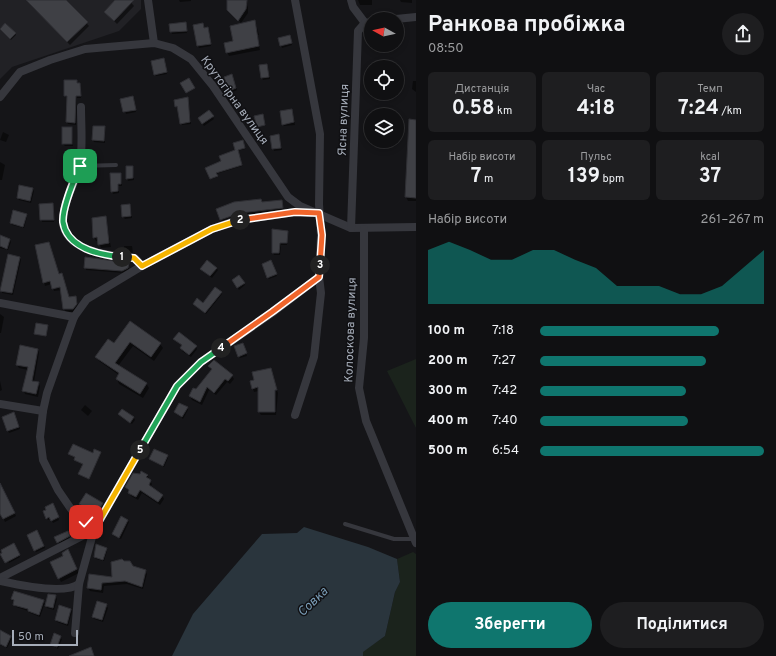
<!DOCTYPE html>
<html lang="uk">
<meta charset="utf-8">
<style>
:root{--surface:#101012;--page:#1e1e20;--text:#f1f3f6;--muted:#9c9d9f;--line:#303032;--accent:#0f766e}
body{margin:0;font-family:Overpass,sans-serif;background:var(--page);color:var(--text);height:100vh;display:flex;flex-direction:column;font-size:15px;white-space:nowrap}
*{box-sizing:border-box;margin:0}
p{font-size:13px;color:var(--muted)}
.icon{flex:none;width:22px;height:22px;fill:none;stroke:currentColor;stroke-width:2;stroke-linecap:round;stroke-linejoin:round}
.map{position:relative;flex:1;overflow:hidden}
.details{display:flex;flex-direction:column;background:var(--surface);width:360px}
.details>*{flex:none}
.needle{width:26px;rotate:278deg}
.buttons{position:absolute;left:364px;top:12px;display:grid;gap:8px}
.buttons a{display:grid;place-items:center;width:40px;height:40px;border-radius:50%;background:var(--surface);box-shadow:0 2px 6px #0003,0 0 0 1px var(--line);font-size:20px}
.scale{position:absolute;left:12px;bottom:10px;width:66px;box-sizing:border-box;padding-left:4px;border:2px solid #a6adb9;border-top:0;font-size:11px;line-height:14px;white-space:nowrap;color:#a6adb9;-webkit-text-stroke:3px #101013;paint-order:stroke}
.pin{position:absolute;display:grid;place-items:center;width:34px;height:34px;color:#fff;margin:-17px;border-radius:8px;box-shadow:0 2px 6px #0006}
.km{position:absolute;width:20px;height:20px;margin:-10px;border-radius:50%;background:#222;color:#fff;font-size:11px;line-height:20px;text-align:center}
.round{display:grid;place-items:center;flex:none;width:42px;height:42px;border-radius:21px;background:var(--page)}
.headline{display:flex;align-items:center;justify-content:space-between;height:68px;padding:0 12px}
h1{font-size:22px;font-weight:700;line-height:30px}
.figures{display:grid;grid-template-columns:repeat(3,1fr);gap:6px;height:68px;padding:4px 12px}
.figures div{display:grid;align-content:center;border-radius:6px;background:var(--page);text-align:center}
.figures b{font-size:20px;font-weight:700}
.figures small{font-size:11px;font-weight:400}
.figures p{font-size:11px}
.chart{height:112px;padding:8px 12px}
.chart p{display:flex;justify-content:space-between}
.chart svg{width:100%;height:72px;margin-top:4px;fill:var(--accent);opacity:.7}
.cta{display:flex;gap:8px;margin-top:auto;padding:8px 12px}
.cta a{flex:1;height:46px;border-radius:24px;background:var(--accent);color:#fff;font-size:16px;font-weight:700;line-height:46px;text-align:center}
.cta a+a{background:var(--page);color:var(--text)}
ul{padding:0 12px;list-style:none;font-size:13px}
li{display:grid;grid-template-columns:64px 48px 1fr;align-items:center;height:30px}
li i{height:10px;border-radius:5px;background:var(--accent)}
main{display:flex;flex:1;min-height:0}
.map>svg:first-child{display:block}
.built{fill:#212125}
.green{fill:#1b231c}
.water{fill:#2a353d}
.shadow{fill:#0007}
.building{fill:#3f4045;stroke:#2f2f34}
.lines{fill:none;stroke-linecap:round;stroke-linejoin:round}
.lane{stroke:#36373d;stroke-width:4}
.street{stroke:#36373d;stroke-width:8}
.split-1-casing{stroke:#fff;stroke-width:8}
.split-2-casing{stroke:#fff;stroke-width:8}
.split-3-casing{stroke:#fff;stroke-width:8}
.split-4-casing{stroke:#fff;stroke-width:8}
.split-5-casing{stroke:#fff;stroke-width:8}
.split-6-casing{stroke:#fff;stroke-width:8}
.split-1{stroke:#22a559;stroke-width:5}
.split-2{stroke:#f5b400;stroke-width:5}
.split-3{stroke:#f0652b;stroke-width:5}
.split-4{stroke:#f0652b;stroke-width:5}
.split-5{stroke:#22a559;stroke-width:5}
.split-6{stroke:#f5b400;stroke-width:5}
.labels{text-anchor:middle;stroke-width:3;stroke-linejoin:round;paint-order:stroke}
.street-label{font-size:12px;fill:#a6adb9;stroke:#101013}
.water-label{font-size:13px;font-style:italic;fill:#7a9db7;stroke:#101013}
</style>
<main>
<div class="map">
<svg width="416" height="656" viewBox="0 0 416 656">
<rect width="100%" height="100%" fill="#151518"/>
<polygon class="built" points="0,0 141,0 141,9 119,31 12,67 0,79"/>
<g class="green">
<polygon points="416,359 416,428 387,371"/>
<polygon points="413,552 416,554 416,656 363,656 362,652 385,636 395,592 400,582 397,559"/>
</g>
<polygon class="water" points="304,527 368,547 397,559 400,582 395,592 385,636 363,652 363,656 172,656 193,614 262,534 297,533"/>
<g class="shadow">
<polygon points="26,0 65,0 89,26 70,45"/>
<polygon points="117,0 129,0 134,6 117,24 105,12"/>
<polygon points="179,0 191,0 191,1 180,2"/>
<polygon points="229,0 244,0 248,7 248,13 241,23 227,6"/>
<polygon points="358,0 372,0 372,5 360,5"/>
<polygon points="400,0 412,0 412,3 401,2"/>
<polygon points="255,21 259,35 257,35 260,50 229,56 227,52 234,42"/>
<polygon points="185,23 187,33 172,34 170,25"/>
<polygon points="203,24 204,29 207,28 209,30 211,46 199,48 198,46"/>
<polygon points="1,29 15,33 16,35 11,40"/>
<polygon points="291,38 292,45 282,48 281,45"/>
<polygon points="164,62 167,74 156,76 155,74"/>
<polygon points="267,65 270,79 263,80 262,78"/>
<polygon points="232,77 237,90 231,93 230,90"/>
<polygon points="65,81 76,81 81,86 81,98 77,98 76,125 68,124 67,122 68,98 65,96"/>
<polygon points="413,81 416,81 416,92 412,89"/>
<polygon points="188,98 191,124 182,125 179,108 176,106"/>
<polygon points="133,99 136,112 126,114 122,100"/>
<polygon points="292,110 295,125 284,126 283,124"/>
<polygon points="209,112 214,119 204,126 199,118"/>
<polygon points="410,121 416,121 416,201 408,201 406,197"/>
<polygon points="104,127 105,143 94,142 93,140"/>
<polygon points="71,128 73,146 65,146 63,144"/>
<polygon points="3,132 9,135 6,142 0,140"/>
<polygon points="278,135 282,150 274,151 271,137"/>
<polygon points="243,142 245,149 237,151 242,166 216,174 217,177 212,179 207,168 222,162 237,151"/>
<polygon points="0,162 5,165 2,180 0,180"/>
<polygon points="132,167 134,180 128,181 127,178"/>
<polygon points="120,174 122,186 118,186 119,193 113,194 112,191"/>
<polygon points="32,189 34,191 31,203 19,200 18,198"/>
<polygon points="281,201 284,211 223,223 217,210"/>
<polygon points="52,204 54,222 42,222 40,205"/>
<polygon points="130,205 132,218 125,219 123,217"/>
<polygon points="26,215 27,217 24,228 12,225 11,222"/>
<polygon points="105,217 111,247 101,248 99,241 96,241 94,237"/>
<polygon points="287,231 287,245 281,245 280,255 274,255 273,252"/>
<polygon points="0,236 9,239 11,242 8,250 0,248"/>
<polygon points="36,246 59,275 62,274 69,298 75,297 77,300 78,307 74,312 66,312 64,309 62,290 54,291 52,284 45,286"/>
<polygon points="124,246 132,246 133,253 125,252"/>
<polygon points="19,257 21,260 13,295 2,293 2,280 5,280"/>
<polygon points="86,258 128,264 129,270 124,273 86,270"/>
<polygon points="272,263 277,276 269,279 268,277"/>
<polygon points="216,268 218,270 212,278 201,269"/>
<polygon points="239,276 245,285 239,290 233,280"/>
<polygon points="221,292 222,294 206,314 194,304 203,305"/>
<polygon points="0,314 4,317 1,333 0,333"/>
<polygon points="130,322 160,344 163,348 154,361 133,346 118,366 146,383 149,388 143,398 119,384 117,379 119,375 99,361 97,357 114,345"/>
<polygon points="175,339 196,347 197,349 191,357 182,351 183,346"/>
<polygon points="244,346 247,356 240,358 239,356"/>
<polygon points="38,350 39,353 34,382 38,383 40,386 38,397 25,394 24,391 28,370 19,368 17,365"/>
<polygon points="209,367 232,376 234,379 230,384 227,382 216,395 209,390 202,405 192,400 190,396 212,370"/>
<polygon points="270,369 278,393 276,415 261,415 259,412 259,391 254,392 253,389 256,381"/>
<polygon points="0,381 2,390 0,391"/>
<polygon points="85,405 92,411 88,416 81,410"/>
<polygon points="187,408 188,410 183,419 175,412"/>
<polygon points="123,410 134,418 135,420 132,424 121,416 120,414"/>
<polygon points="15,416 20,429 9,433 3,417"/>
<polygon points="100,453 89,479 80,475 84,464 93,454"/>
<polygon points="167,456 168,458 164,467 150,459"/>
<polygon points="140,475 147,475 152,484 150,488 162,495 164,499 160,505 142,493 138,500 131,496 126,487"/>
<polygon points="0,484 16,516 5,522 0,511"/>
<polygon points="102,503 103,506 100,512 94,508 91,512 80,504"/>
<polygon points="54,506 59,520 53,523 51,519 48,520 44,512"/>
<polygon points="127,520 129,522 121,539 114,536 113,534"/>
<polygon points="37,532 45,548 36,552 28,536"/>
<polygon points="67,532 70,539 59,544 56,537"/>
<polygon points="13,545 20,557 9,563 2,551"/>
<polygon points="106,549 107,551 104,561 96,559 95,557"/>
<polygon points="70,554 79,573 61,582 59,578"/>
<polygon points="132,567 145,571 147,574 143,589 127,584 104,586 103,593 90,591 88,588 113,578"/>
<polygon points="55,596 57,599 54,610 47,608 45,603 40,617 30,613 28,611 16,607 12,599 43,601 46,605"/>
<polygon points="106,605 108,608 103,622 94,619 93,617"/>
<polygon points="60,607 71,610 72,612 68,626 57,622 56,620"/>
<polygon points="54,635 62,639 58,649 51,645"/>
<polygon points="0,637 11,637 12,639 7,648 0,645"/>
</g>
<g class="building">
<polygon points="26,0 66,0 88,22 67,42"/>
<polygon points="115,0 134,0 114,21 104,12"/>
<polygon points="227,0 247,0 246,9 238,21 227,10"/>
<polygon points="255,20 259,46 226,53 224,43 233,41 230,26"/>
<polygon points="186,22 187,31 170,32 169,24"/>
<polygon points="5,23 16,33 10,39 0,29"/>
<polygon points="203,23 204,28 208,27 211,44 197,46 193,25"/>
<polygon points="290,35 292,43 280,46 278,38"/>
<polygon points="164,58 167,72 154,75 151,61"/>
<polygon points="267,64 269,77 261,78 259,65"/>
<polygon points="232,74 236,88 229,91 224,77"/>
<polygon points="189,78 195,88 186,93 180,83"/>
<polygon points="64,80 77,80 77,83 80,83 81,96 76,96 75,123 66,122 67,96 64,96"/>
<polygon points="133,96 136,110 123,112 120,99"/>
<polygon points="188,97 190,122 180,124 177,106 175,107 174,100"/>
<polygon points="292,109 294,122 282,125 280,111"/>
<polygon points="209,110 214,116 202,124 198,118"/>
<polygon points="263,114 265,125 257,127 254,116"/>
<polygon points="409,119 416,120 416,198 405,197"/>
<polygon points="93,126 105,126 104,141 92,140"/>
<rect x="62" y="127" width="10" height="17"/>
<polygon points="279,134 281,148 272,149 270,136"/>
<polygon points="243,140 245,148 238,150 242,165 216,173 218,176 210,179 205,168 221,161 219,156 235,150 233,143"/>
<polygon points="126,166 133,166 133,178 126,179"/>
<polygon points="110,173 121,173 121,184 118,184 118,191 111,192"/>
<polygon points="19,185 33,188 30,201 17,198"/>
<polygon points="261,199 262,202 282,200 283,208 240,213 220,220 216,209 234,202"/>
<polygon points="53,203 54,220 40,220 39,204"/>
<polygon points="130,204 131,216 122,217 121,205"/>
<polygon points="13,210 27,214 23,227 10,223"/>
<polygon points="106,216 109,243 98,245 97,237 93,238 92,218"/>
<polygon points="272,229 288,231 287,243 280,243 279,253 272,253"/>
<polygon points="0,235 10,239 7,249 0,246"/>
<polygon points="49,242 59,274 62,273 69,297 76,296 77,304 73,309 63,309 60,287 52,289 50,281 43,283 35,245"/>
<polygon points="8,254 20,257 12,293 0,291"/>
<polygon points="85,257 129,263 128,268 122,271 84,268"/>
<polygon points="207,260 217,268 210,276 200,269"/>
<polygon points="271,260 277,274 267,278 262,264"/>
<polygon points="239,275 245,283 237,288 232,280"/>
<polygon points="215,287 222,292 205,313 193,304 197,298 203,303"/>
<polygon points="130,321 161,343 151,357 130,342 115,363 147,383 140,394 116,379 119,373 95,357 108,339 114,343"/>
<polygon points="36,323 48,325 46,336 34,334"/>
<polygon points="179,332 197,346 189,355 180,348 182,345 173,339"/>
<polygon points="243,343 247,353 238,357 234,346"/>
<polygon points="20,345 38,349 32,381 39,382 36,394 22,391 28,367 16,365"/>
<polygon points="214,360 233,375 228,381 225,379 214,393 207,387 200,402 189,396 193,388 196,389 212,369 208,366"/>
<polygon points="271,368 277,390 275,390 275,412 258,412 258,387 252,389 250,381 254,380 252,372"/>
<polygon points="179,403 188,407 182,417 174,412"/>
<polygon points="122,409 134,417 130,423 118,414"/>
<polygon points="14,412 19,427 7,431 2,417"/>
<polygon points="73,444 93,453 94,449 101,452 89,479 78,474 83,464 74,460 75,457 68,454"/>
<polygon points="154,449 168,455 163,466 149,459"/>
<polygon points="141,471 148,475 146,477 151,480 149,485 163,495 158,502 140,490 136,497 128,493 129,490 125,487 133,473 140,474"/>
<polygon points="0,483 15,513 3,519 0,514"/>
<polygon points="86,493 103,503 99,510 92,507 90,510 79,504"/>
<polygon points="53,503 59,517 51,521 49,517 46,519 43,511 46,510 45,507"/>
<polygon points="121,516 128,520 119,538 112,534"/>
<polygon points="37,530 44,546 34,551 27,535"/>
<polygon points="68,531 70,536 57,543 54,537"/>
<polygon points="14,543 20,555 5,563 0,554 2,553 1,550"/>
<polygon points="96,544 107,548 103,560 94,557"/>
<polygon points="68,549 77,569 58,579 50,562 63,556 62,553"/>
<polygon points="122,559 124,561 130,561 133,566 146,570 142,587 125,581 102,583 101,590 87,588 89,574 112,577 111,562"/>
<polygon points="14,591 44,600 39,615 28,611 28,609 13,605 14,600 11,599"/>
<polygon points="48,594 56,595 53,608 45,606"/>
<polygon points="97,601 107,604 102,620 92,617"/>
<polygon points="59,605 71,609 67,624 55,620"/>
<polygon points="0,630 11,636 6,647 0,644"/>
<polygon points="54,633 61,636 57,647 50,645"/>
<polygon points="91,647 94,656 69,656"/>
</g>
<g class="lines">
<g class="lane">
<polyline points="80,166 116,165"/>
<polyline points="345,524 394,539 414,539"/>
</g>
<g class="street">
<polyline points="148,0 154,43"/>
<polyline points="351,0 353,7 365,23"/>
<polyline points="396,19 416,17"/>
<polyline points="0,97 20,72 50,60 85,49 154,43 173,48 191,59 213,86 288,197 300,206 351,228 416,227"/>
<path d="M 81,107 C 81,126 83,146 80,165 C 76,183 63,201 63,220 C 63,252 112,256 135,258 L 142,266"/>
<polyline points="351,228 358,31 365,23 371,22"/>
<polyline points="364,229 364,338 359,388 366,421 416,543"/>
<polyline points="0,303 74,317"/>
<polyline points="0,404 43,411"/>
<polyline points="295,415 314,357 321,293 319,277 321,235 319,204 320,134 295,0"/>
<polyline points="94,530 71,509 58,490 43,460 40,437 43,411 47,393 74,317 87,299 142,266 212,229 234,221 295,212 310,213"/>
<polyline points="0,578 94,530"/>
<path d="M 0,581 C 18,585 64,595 79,584"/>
<polyline points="75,633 79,584 94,530 177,386 201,362 272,313 319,277"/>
</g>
</g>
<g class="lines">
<defs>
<path id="split-1" d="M 80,166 C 74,180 62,207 63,222 C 67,248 100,255 122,257"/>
<polyline id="split-2" points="122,257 134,258 142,266 212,229 240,220"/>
<polyline id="split-3" points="240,220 295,212 319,213 322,235 320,265"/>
<polyline id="split-4" points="221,348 272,312 319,277 320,265"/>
<polyline id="split-5" points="140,450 177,386 201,362 221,348"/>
<polyline id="split-6" points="86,522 94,530 140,450"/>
</defs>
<use href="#split-1" class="split-1-casing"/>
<use href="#split-2" class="split-2-casing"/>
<use href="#split-3" class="split-3-casing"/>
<use href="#split-4" class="split-4-casing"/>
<use href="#split-5" class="split-5-casing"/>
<use href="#split-6" class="split-6-casing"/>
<use href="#split-1" class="split-1"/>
<use href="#split-2" class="split-2"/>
<use href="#split-3" class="split-3"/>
<use href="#split-4" class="split-4"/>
<use href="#split-5" class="split-5"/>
<use href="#split-6" class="split-6"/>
</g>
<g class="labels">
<g class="street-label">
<text transform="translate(235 100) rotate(54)" y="4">Крутогірна вулиця</text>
<text transform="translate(343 120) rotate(-88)" y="4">Ясна вулиця</text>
<text transform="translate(350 330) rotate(-88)" y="4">Колоскова вулиця</text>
</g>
<g class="water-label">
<text transform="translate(312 601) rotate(-44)" y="5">Совка</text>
</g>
</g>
</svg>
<div class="buttons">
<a><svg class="needle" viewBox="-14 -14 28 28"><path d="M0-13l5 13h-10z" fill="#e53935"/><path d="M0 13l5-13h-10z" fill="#9c9d9f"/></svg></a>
<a><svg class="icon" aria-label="locate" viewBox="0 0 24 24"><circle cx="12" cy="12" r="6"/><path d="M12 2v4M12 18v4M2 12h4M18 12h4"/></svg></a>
<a><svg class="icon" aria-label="layers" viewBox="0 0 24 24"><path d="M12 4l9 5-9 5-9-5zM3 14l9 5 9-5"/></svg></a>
</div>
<div class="scale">50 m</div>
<div class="pin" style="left:80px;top:166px;background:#1e9e55"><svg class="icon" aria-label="arrive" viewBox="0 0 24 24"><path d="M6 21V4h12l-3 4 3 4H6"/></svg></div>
<div class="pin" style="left:86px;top:522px;background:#d93025"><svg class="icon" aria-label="check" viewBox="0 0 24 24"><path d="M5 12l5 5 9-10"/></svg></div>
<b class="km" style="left:122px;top:257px">1</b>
<b class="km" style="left:240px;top:220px">2</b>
<b class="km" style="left:320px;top:265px">3</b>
<b class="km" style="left:221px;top:348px">4</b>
<b class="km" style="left:140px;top:450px">5</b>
</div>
<section class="details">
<div class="headline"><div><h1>Ранкова пробіжка</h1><p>08:50</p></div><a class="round"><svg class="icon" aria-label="share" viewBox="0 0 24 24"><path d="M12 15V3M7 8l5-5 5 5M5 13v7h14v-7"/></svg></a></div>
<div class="figures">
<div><p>Дистанція</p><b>0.58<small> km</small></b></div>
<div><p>Час</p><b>4:18</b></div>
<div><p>Темп</p><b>7:24<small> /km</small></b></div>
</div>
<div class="figures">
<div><p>Набір висоти</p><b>7<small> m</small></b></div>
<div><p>Пульс</p><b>139<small> bpm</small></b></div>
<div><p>kcal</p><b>37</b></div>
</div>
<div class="chart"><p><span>Набір висоти</span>261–267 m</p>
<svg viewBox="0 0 160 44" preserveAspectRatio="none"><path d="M0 44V11L10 6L20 11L30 17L40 17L50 11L60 11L70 17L80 22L90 33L100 33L110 33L120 38L130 38L140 33L150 22L160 11V44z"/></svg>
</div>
<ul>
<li><b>100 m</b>7:18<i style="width:80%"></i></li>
<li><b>200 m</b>7:27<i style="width:74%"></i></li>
<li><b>300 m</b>7:42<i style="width:65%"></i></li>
<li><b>400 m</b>7:40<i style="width:66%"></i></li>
<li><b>500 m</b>6:54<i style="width:100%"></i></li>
</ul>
<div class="cta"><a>Зберегти</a><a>Поділитися</a></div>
</section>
</main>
